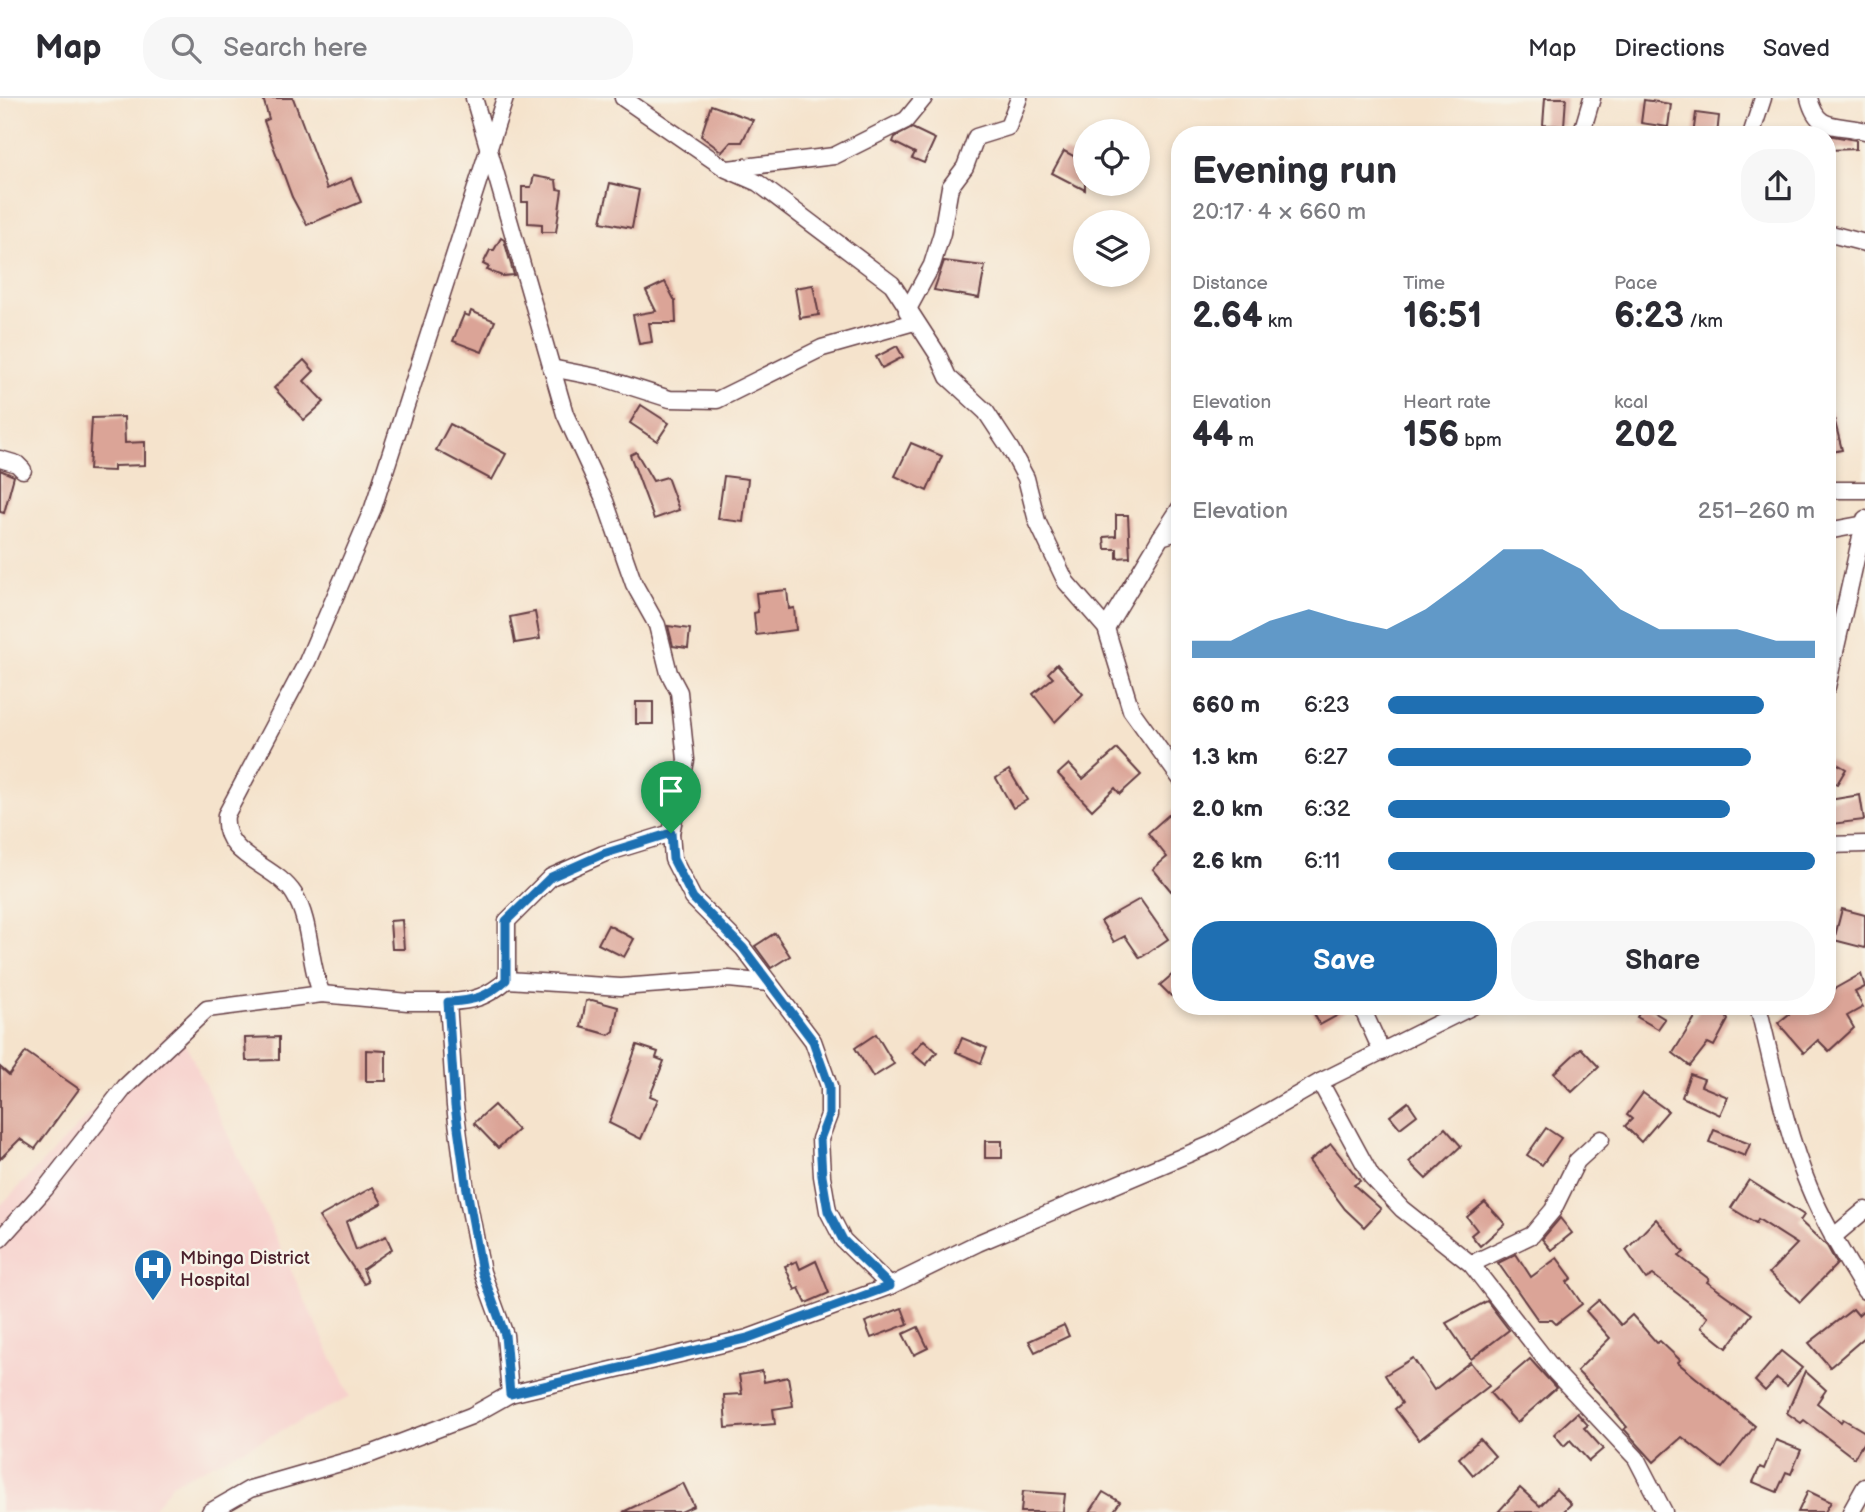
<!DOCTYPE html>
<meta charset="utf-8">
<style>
:root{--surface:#fff;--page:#f7f7f7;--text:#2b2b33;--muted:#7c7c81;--line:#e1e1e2;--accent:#1f6fb2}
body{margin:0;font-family:"Balsamiq Sans",sans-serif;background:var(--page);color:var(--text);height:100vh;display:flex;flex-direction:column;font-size:26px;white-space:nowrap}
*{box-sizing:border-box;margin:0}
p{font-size:23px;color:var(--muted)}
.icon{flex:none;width:38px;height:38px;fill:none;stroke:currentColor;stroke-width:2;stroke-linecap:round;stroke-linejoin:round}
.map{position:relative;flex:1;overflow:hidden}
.side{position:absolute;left:1171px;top:28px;width:665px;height:889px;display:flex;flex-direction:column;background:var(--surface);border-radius:28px;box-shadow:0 4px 10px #0003}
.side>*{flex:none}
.buttons{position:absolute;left:1073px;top:21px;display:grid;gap:14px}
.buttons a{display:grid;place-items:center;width:77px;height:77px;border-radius:50%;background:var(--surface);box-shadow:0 4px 10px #0003;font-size:35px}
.pin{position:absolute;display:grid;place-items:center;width:60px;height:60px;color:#fff;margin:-72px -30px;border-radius:50% 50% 50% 0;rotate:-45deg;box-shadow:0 0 7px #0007}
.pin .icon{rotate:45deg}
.round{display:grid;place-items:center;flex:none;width:74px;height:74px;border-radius:28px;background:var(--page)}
.overview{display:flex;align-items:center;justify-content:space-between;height:119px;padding:0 21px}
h1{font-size:38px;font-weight:800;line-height:52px}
.stats{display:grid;grid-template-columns:repeat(3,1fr);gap:10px;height:119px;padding:7px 21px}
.stats div{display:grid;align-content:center}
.stats b{font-size:35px;font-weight:800}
.stats small{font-size:19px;font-weight:400}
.stats p{font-size:19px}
.chart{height:196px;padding:14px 21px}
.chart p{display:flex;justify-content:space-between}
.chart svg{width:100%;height:126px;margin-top:7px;fill:var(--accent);opacity:.7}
.primary-button{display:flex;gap:14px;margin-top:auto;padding:14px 21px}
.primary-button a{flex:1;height:80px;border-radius:28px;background:var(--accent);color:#fff;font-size:28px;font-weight:800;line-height:80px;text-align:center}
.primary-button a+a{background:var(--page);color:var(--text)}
ul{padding:0 21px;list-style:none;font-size:23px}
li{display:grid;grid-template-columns:112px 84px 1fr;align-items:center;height:52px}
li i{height:18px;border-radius:9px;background:var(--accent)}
header{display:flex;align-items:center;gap:42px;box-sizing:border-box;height:98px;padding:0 35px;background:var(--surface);border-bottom:2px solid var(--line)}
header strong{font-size:33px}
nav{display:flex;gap:38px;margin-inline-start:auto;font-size:24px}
.search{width:490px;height:63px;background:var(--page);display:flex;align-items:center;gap:18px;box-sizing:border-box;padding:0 24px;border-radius:28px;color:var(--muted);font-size:26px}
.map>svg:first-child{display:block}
.built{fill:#f7d0cc}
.building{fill:#dba497}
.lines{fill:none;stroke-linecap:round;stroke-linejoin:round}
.minor-casing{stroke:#643c43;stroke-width:19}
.minor{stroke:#fff;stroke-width:16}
.route-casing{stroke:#fff;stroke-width:14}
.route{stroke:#1f6fb2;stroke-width:9}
.labels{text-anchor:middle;stroke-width:5;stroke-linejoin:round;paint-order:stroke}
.poi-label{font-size:19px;fill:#4a1f2b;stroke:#f7f3e8;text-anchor:start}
</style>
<header>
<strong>Map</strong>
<div class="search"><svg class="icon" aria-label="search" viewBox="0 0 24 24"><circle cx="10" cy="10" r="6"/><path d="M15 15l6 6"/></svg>Search here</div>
<nav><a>Map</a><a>Directions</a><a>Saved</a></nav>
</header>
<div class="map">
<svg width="1865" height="1414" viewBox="0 0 1865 1414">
<rect width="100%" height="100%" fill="#f7f3e8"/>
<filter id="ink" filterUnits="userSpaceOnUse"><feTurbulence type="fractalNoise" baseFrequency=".0143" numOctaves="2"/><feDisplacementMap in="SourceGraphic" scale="14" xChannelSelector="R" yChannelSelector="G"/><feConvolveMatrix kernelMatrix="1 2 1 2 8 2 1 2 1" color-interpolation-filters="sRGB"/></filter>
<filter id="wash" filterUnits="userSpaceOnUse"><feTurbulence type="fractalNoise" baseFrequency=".00686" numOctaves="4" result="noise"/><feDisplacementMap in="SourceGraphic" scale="28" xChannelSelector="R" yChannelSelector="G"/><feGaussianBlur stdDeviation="1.57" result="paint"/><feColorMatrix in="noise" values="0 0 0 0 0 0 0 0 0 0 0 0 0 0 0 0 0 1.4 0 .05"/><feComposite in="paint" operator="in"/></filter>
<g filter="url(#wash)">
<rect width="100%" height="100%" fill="#f5e3cc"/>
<polygon class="built" points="177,927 350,1299 172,1386 151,1414 0,1414 0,1108"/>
<g id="blocks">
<g class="building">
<polygon points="263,0 293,0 327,91 351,80 361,104 307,127 292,99 264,23 269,21"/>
<polygon points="1545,0 1566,0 1564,28 1543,27"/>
<polygon points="1644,2 1671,6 1668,29 1641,25"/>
<polygon points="711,7 753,22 742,44 731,44 722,54 701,38"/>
<polygon points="1696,15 1719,18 1717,37 1693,37"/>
<polygon points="912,30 935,41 924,65 912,60 915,55 893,44 895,39"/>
<polygon points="1827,37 1856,42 1856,51 1827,52"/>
<polygon points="1064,53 1085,64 1085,92 1052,75"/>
<polygon points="534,78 556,82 557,91 562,92 556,134 542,134 542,126 528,125 528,104 522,104 522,89 531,89"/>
<polygon points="610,85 639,92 632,130 601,124"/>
<polygon points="501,140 504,142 514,177 502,178 487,172 489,169 483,166 490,152 494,152"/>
<polygon points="944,163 985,168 979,200 934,192"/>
<polygon points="665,184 675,203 676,225 649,225 652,244 639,246 633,217 656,213 646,193"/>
<polygon points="813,187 819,217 800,220 795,190"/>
<polygon points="471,213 495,223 482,254 453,243 464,216 469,218"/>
<polygon points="897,248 903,259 882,270 876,259"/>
<polygon points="304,262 314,273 304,283 324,304 304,322 274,290"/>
<polygon points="641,307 669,325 657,343 630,325"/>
<polygon points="1832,312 1842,352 1827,355 1827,313"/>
<polygon points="124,319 125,345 145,344 145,367 114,368 114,373 89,372 92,320"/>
<polygon points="450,326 506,356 492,382 436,352"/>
<polygon points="911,345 942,358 927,393 895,378"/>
<polygon points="636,354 653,383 667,379 679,412 654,421 630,357"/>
<polygon points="0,372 14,378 4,415 0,414"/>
<polygon points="724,378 748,381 743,424 718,421"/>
<polygon points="1116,417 1128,417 1130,459 1117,460 1117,451 1105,451 1104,439 1116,438"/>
<polygon points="787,492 789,511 794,510 796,532 756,537 754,515 758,514 756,495"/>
<polygon points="535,514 540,541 515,545 510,519"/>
<polygon points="668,528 690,531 688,550 673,548"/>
<polygon points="1057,566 1083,596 1055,624 1033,596 1053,580 1048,575"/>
<rect x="636" y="604" width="17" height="22"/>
<polygon points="1117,651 1141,677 1120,696 1115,690 1092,712 1058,676 1069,666 1083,681"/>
<polygon points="1827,660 1846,671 1837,686 1827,681"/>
<polygon points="1009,672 1027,702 1013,710 996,680"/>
<polygon points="1860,697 1864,722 1832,726 1829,702"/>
<polygon points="1174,712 1180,718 1180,786 1171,793 1153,771 1167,759 1148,735"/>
<polygon points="1140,801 1168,841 1140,860 1125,838 1114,844 1101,823"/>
<polygon points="1842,811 1865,817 1865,850 1834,842"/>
<polygon points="402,822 404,851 392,851 390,823"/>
<polygon points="608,827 634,841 624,859 598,846"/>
<polygon points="775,835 790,858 771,870 755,848"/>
<polygon points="1180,870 1180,890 1171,898 1160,887"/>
<polygon points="1861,876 1865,889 1855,894 1863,909 1847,918 1854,930 1829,953 1818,942 1804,955 1778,925 1799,908 1827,908 1827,895"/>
<polygon points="592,902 618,909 614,933 609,937 581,929 586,903"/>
<polygon points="1310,908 1351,908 1351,910 1320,927"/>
<polygon points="1644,908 1665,921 1658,931 1637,919"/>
<polygon points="1702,908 1722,908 1728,922 1714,948 1708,945 1690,968 1673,955"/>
<polygon points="876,936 894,966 873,979 855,950"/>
<polygon points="279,939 279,962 246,963 245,940"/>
<polygon points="962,940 987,950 981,965 956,954"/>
<polygon points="924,942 937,954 926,967 912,955"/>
<polygon points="637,947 658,954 656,960 664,963 650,998 658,1001 641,1041 609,1025"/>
<polygon points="1581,950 1599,969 1572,994 1554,975"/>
<polygon points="366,952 386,953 386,983 366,983"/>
<polygon points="26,954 79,991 35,1051 20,1041 0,1061 0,969 9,977"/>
<polygon points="1690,976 1704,981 1701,988 1728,999 1720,1017 1682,999"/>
<polygon points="1643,995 1668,1013 1641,1044 1625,1028 1632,1021 1627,1017"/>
<polygon points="1408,1004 1417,1017 1400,1030 1390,1018"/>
<polygon points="494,1007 518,1032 498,1050 474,1025"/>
<polygon points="1445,1030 1461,1048 1426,1081 1409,1064"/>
<polygon points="1546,1030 1561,1040 1542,1067 1527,1057"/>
<polygon points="1714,1032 1750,1046 1745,1058 1709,1044"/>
<rect x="985" y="1043" width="17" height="17"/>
<polygon points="1331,1046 1360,1083 1354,1087 1381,1111 1364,1129 1345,1111 1309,1063"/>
<polygon points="1749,1082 1804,1117 1800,1123 1827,1148 1837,1166 1800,1204 1769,1175 1797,1146 1758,1121 1756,1125 1731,1110"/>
<polygon points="373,1089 382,1105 346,1124 356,1152 386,1138 392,1151 363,1171 368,1184 364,1186 319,1119"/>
<polygon points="1485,1104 1505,1126 1480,1148 1471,1137 1477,1132 1467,1119"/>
<polygon points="1560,1120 1572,1135 1551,1152 1542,1141"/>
<polygon points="1656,1121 1684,1154 1679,1158 1709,1181 1707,1184 1752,1216 1727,1250 1701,1229 1708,1219 1653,1177 1646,1181 1626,1152"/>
<polygon points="1516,1156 1531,1179 1557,1160 1572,1180 1567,1184 1582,1206 1556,1226 1552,1222 1538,1222 1498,1165"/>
<polygon points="797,1163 800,1171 816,1163 829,1195 806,1205 799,1190 795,1192 785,1168"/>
<polygon points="1599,1202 1621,1227 1632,1217 1657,1245 1660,1243 1680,1262 1678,1265 1755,1328 1722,1370 1682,1339 1654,1364 1624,1331 1627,1329 1599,1295 1577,1273 1610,1240 1586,1213"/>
<polygon points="1487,1203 1509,1232 1471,1261 1446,1225"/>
<polygon points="902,1210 908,1226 871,1240 865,1224"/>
<polygon points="1853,1211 1858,1217 1865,1211 1865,1239 1830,1269 1809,1245"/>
<polygon points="1064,1227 1069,1238 1035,1254 1029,1243"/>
<polygon points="918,1229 928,1250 914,1257 903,1236"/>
<polygon points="1781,1253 1802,1270 1787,1288 1777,1280 1765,1293 1755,1283"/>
<polygon points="1413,1260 1434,1292 1470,1264 1489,1288 1419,1342 1395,1311 1402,1305 1385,1277"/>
<polygon points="1530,1261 1556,1290 1517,1325 1490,1295"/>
<polygon points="762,1273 764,1284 788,1279 793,1308 773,1311 775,1326 726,1330 724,1297 742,1296 739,1277"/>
<polygon points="1805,1273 1826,1292 1817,1305 1841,1324 1843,1321 1865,1334 1865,1342 1854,1360 1804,1322 1801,1325 1787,1315"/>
<polygon points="1577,1315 1588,1327 1584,1330 1603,1351 1589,1363 1570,1342 1564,1348 1554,1336"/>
<polygon points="1480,1341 1495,1358 1473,1377 1459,1360"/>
<polygon points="1776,1342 1801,1352 1791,1376 1786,1374 1777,1394 1753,1384 1760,1369 1764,1371"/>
<polygon points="683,1385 694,1408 681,1414 623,1414"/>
<polygon points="1520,1390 1540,1408 1556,1391 1571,1406 1563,1414 1498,1414"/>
<polygon points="1023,1393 1065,1396 1063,1414 1021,1414"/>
<polygon points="1808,1393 1831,1404 1825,1414 1798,1414"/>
<polygon points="1103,1394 1120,1404 1113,1414 1090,1414"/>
</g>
</g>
</g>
<g filter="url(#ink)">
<use href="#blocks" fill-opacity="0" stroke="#643c43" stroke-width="2"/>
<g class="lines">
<defs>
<g id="minor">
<polyline points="474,0 565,316 605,403 634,486 657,527 669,575 679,594 686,662 671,735 673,761 693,800 743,850 813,943 829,988 829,1017 820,1041 822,1078 828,1113 843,1142 890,1188"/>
<polyline points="623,0 726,71 758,85 892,186 938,257 948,279 986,314 1011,352 1026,380 1037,423 1066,484 1106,530 1131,612 1180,680"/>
<path d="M 1809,0 C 1818,35 1835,25 1865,33"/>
<polyline points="1581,37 1592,0"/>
<polyline points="1751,37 1763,0"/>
<polyline points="728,71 834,58 906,22 924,0"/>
<polyline points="1827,135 1865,145"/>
<polyline points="907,213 932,167 942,135 950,89 965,69 976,39 1008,29 1019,0"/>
<polyline points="551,270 607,281 670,301 717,302 822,250 914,224"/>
<polyline points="0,361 17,366 23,372"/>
<polyline points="1827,392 1865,392"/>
<polyline points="1827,433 1865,426"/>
<polyline points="1161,439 1180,410"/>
<polyline points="1106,530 1161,439 1180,433"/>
<polyline points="1827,589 1865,421"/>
<polyline points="1827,747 1865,746"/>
<polyline points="507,882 507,823 551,779 603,756 671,735"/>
<path d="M 322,896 C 308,865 312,825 294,796 C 275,766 221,759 226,717 L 307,564 L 373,410 L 505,0"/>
<path d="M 448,904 C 474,903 487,899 507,882 L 621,889 L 729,881 L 769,885"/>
<polyline points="1361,908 1382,954"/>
<path d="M 1758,908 C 1773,968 1785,1032 1809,1089 C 1824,1126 1845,1159 1865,1193"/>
<polyline points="1320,984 1371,1078 1402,1111 1471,1166 1556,1275 1636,1360 1664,1414"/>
<polyline points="1833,1139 1865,1112"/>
<polyline points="0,1141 45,1091 125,989 207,911 322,896 408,904 448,904 455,1008 465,1086 482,1174 505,1237 510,1296"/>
<polyline points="1471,1166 1532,1137 1553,1112 1577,1063 1601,1041"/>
<polyline points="210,1414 250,1391 371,1356 471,1318 510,1296 748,1240 890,1188 978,1145 1212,1046 1320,984 1473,908"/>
<polyline points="1851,1414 1865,1389"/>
</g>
</defs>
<use href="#minor" class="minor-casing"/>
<use href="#minor" class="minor"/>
</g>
</g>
<g class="lines" filter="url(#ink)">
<defs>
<path id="route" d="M 671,735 L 673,761 L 693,800 L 743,850 L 813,943 L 829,988 L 829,1017 L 820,1041 L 822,1078 L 828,1113 L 843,1142 L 890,1188 L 748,1240 L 510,1296 L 505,1237 L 482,1174 L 466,1086 L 455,1008 L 448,904 C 474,903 487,899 506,882 L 506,823 L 551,779 L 603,756 Z"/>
</defs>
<use href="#route" class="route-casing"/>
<use href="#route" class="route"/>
</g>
<defs>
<symbol id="hospital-pin" viewBox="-11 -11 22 30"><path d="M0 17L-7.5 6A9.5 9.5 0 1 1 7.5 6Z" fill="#1f6fb2" stroke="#f7f3e8"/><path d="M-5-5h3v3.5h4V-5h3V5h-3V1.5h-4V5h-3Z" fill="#fff"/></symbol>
</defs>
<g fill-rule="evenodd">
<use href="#hospital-pin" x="131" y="1148" width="44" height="60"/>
</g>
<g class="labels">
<g class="poi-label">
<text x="180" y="1166">Mbinga District<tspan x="180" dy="22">Hospital</tspan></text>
</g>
</g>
</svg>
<div class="buttons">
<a><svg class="icon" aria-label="locate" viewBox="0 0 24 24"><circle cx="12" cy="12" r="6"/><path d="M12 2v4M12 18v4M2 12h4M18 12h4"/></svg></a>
<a><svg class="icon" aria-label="layers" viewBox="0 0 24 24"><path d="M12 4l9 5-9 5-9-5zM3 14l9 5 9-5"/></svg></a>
</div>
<div class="pin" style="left:671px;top:735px;background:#1e9e55"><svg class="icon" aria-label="arrive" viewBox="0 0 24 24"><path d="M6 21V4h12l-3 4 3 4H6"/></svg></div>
<section class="side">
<div class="overview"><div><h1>Evening run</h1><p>20:17 · 4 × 660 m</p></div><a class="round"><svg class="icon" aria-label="share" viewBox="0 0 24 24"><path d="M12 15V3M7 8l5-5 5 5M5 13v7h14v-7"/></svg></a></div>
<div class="stats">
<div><p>Distance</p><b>2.64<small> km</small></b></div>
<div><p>Time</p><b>16:51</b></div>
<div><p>Pace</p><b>6:23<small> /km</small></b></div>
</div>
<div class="stats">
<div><p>Elevation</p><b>44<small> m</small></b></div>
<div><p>Heart rate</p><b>156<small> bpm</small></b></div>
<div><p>kcal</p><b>202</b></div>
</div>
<div class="chart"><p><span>Elevation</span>251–260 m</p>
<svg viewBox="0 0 160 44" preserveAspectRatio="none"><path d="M0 44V38L10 38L20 31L30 27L40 31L50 34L60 27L70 17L80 6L90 6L100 13L110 27L120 34L130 34L140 34L150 38L160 38V44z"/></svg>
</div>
<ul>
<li><b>660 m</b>6:23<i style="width:88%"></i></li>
<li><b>1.3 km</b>6:27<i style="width:85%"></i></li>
<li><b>2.0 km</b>6:32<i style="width:80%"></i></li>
<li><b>2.6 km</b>6:11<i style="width:100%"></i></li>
</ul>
<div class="primary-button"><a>Save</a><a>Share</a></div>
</section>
</div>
